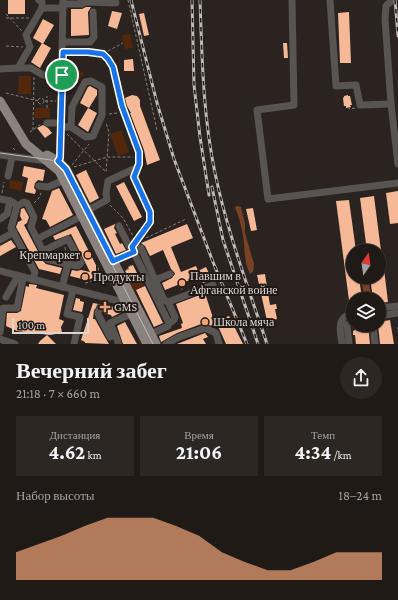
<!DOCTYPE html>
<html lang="ru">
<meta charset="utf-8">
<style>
:root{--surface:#201a17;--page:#2d2724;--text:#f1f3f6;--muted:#a2a1a1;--line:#3d3836;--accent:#efa378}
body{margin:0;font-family:"Crimson Pro",serif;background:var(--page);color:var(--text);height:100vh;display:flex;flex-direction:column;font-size:15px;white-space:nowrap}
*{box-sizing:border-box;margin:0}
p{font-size:13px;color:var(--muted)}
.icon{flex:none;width:22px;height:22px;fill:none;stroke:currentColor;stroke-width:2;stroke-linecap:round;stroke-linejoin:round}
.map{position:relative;height:344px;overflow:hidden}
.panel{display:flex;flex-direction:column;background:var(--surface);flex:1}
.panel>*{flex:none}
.needle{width:26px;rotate:13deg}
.fabs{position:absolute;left:346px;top:244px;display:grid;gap:8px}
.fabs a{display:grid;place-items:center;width:40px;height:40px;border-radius:50%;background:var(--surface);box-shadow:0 1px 3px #0004,0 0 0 1px var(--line);font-size:20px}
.scale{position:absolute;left:12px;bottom:10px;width:77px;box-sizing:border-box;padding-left:4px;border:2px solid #dbd6d3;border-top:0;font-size:11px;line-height:14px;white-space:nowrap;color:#dbd6d3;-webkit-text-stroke:3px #211a16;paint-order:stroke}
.pin{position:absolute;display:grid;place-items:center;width:34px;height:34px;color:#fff;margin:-17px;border:2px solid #fff;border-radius:50%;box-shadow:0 1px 4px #0007}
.round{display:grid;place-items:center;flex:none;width:42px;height:42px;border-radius:21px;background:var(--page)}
.overview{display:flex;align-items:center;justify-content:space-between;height:68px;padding:0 16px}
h1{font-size:22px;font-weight:700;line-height:30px}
.metrics{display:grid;grid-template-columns:repeat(3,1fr);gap:6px;height:68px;padding:4px 16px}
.metrics div{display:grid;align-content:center;border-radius:0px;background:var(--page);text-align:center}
.metrics b{font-size:20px;font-weight:700}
.metrics small{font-size:11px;font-weight:400}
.metrics p{font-size:11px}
.chart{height:112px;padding:8px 16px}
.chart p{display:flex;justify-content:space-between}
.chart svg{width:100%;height:72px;margin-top:4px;fill:var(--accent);opacity:.7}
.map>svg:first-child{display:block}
.green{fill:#52270c}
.forest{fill:#784324}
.building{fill:#f6b997}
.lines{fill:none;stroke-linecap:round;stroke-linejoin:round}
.minor-tunnel{stroke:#453e3a;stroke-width:7;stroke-dasharray:7 3.5;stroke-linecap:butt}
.path{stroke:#847d7a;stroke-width:1;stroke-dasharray:3 2;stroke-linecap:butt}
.minor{stroke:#585452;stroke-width:7}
.major{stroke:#8a827e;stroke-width:9}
.tram{stroke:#beb9b6;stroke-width:1}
.rail-casing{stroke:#beb9b6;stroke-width:3}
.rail{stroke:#211a16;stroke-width:1.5;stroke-dasharray:4.5;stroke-linecap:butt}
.route-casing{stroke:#fff;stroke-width:8}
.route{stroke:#1a73e8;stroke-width:5}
.poi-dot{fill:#efa378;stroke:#211a16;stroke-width:1.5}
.labels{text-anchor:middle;stroke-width:4;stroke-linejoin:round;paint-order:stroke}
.poi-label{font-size:12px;fill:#dbd6d3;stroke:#211a16;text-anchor:start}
</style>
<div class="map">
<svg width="398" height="344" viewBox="0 0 398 344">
<rect width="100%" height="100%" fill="#2b231f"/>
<g class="green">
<polygon points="130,34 133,48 125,49 122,35"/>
<polygon points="76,68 84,73 78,83 70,79"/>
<polygon points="19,76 31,76 31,94 18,94"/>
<rect x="35" y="108" width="15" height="10"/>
<polygon points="121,130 129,152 118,156 110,134"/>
<polygon points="10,180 23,182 21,191 9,188"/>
<polygon points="138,275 144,286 134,291 128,280"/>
</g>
<g class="forest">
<path d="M 237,206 L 241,207 L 245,224 L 245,233 L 254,264 L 253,272 L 250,274 C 244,263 245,248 243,235 C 241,225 239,217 235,207 Z"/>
<polygon points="365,279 369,281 371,299 364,299 362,281"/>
</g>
<g class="building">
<rect x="8" y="0" width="17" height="14"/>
<polygon points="86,7 91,7 88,12 89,35 71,36 71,9 82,9"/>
<polygon points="112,11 122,13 117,29 108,26"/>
<polygon points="349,12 351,63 340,63 338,13"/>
<polygon points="144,13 149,35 144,36 139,14"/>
<polygon points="43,19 54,25 43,44 33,38"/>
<polygon points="42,43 51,48 40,68 31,62"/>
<polygon points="283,43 287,43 288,58 284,58"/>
<polygon points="133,59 134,71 124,71 124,60"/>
<polygon points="90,86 97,90 97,95 89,108 80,103 88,87"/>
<polygon points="132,95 137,96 140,100 140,106 160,160 147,165 144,150 130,113 131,113 127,106 125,98"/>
<polygon points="348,95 348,96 350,96 352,105 350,105 351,107 346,108 346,106 344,106 343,98 344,97 344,96"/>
<polygon points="88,108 97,113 88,132 78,125"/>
<polygon points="43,125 48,128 52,133 45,138 37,128"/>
<polygon points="24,166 45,170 43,181 38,180 35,183 34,188 36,190 35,194 25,192 28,178 22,176"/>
<polygon points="86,170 99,198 90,203 76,175"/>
<polygon points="124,182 142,217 134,221 116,186"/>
<polygon points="59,188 73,215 50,227 46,220 42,219 52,191"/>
<polygon points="398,191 398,223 390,224 386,193"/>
<polygon points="374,196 381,251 367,251 360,198"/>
<polygon points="349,200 356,251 353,251 353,277 359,277 362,299 353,299 353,307 350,308 336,201"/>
<polygon points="24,208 29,217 27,223 24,225 43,261 46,264 62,268 60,274 39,269 16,227 18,222 22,220 20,216 21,209"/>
<polygon points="253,208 257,230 251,231 246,209"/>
<polygon points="115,224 114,228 117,233 115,234 120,244 122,243 126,250 116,254 104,229"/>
<polygon points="187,224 193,238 171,247 181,272 196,266 198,271 206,267 212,280 203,283 200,276 165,290 162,283 172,278 175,274 174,272 171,269 163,250 150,256 145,246 141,243"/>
<polygon points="76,226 96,265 96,273 93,278 90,279 86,280 70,276 72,270 77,271 81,270 90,272 71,234 55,240 53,236"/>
<polygon points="11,240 16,247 0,256 0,246"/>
<polygon points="382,252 388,302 379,303 379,299 373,299 370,277 379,277 379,253"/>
<polygon points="133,265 138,275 130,279 125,271 129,269 128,267"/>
<polygon points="265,274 270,305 276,304 277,309 275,309 277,319 267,321 257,275"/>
<polygon points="29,284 37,285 36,288 64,295 59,319 64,321 61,327 62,333 50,335 17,331 6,326 7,313 17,313 21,311 26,286 29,287"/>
<polygon points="145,286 163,323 154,327 136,290"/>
<polygon points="205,293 214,321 229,316 243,344 226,344 218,326 215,327 204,323 177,333 161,342 159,336 182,328 181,324 183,323 176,304"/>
<polygon points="76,298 80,299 80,301 84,302 82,312 73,310"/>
<polygon points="93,303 121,308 122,312 112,317 111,315 103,313 100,308 96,308 94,310 93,319 95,319 106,339 109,344 85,343 85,342 81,340"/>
<polygon points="390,320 394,344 380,344 378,325 379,322"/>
<polygon points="125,322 132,335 137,344 123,344 117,326"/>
<polygon points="356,325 368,325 370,344 356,344 355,335 353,335 353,331 355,330 354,326"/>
<polygon points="205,333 208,337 203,339 206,344 177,344"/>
<polygon points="47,335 56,344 38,344 40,341"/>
</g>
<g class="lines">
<g class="minor-tunnel">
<polyline points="390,2 398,1"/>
<polyline points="98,312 101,304"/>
</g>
<g class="path">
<polyline points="128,0 157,130"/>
<polyline points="6,14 22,31"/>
<polyline points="6,18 30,18"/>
<polyline points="6,46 23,47"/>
<polyline points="108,51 123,43"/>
<polyline points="68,80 76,84"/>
<polyline points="6,93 38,101"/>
<circle cx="41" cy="101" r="3"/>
<polyline points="45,101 56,101"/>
<polyline points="349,107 349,109 355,108"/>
<polyline points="47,108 47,96"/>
<polyline points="109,114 117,113"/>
<polyline points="33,130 34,77"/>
<polyline points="30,132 41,124"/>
<polyline points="67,134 106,172 109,132 106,123"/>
<polyline points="13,148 15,150"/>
<polyline points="72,165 89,144"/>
<polyline points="74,167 107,157 133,157"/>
<polyline points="2,193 4,182"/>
<polyline points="34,203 39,198 41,193"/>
<polyline points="110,205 123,218 133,236"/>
<polyline points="146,238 186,219"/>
<polyline points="65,247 67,258"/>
<polyline points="126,270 128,269 128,267 132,265"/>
<path d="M 85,283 C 95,282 100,275 98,265"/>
<polyline points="180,284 182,290"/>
<polyline points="397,328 398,328"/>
</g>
<g class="minor">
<polyline points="81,0 85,2 116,3"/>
<polyline points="292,0 294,105 257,110 268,199 398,183"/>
<polyline points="330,0 336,86 356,85 360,105 391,104"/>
<polyline points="390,2 386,6 385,19 391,104 398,164"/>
<polyline points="63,4 82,4 85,2"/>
<polyline points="42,8 63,8"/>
<polyline points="63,42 90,42 94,37 93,12"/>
<polyline points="63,52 96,52 103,54 108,59 113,67 116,77 122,107 139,152 139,164 138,167 108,181 106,193 107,200 88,210"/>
<polyline points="18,68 31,68 43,75 62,75"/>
<polyline points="0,69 18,68 30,47 26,35 42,8 42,2 39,0"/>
<polyline points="47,123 61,123"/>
<polyline points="61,127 71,127 86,137 93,136 102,115 102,87 91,81 85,82 72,107 71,127"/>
<polyline points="0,155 56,162 60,157 63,0"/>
<polyline points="8,176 12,157"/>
<polyline points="39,186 48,187 64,180"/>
<path d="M 0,199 C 6,200 13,200 17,206 L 11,228 L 35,272 L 33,280"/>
<polyline points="17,206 24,202 27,203 34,217 31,227 47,259 68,264"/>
<polyline points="0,219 7,214 10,201"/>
<polyline points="119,226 129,246 131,247 169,323 168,326 151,334"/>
<polyline points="37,239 82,216"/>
<polyline points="0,240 14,232"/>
<polyline points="131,247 150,222 150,212 134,177 138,167"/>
<polyline points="43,251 68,239 81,263 78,266 68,264 62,287"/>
<polyline points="113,261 141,248 164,300 168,302 175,317 174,320 169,323"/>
<polyline points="0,271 115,300 119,300 128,296"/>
<polyline points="155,280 170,274"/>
<polyline points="73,290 67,314 80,317 74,344"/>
<polyline points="6,297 18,276"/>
<polyline points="168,302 213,285"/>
<polyline points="379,308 398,306"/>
<polyline points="98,312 98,314 110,337"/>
<polyline points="379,316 397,313"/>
<polyline points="373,325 375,344"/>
<polyline points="0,332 3,308 17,308 23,277"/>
<polyline points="0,339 6,341 5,344"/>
<polyline points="6,341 15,344"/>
<polyline points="118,344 118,342 110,323 131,314"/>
<polyline points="166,344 179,337 205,328 216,333 219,344"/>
<path d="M 342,344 C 340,328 336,319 353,312"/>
<polyline points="349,344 347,325 353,321"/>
</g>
<g class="major">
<polyline points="0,101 26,144 59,171 147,344"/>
<polyline points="47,155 58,161 66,169 156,344"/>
</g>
<polyline class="tram" points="0,153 51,160 56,162 61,165 153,344"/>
<defs>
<g id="rail">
<polyline points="131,0 157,103 174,159 213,262 247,344"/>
<polyline points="192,0 194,85 200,137 209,195"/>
<path d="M 200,0 C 202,58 203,116 215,173 C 227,231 248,287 267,344"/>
<polyline points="395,0 398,36"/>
<polyline points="212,187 223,240 258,344"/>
</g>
</defs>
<use href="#rail" class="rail-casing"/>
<use href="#rail" class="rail"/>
</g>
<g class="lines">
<defs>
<polygon id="route" points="63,52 88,52 103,54 108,59 113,67 122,106 139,152 139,164 134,177 150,212 150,222 132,247 134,252 113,261 66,169 58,161 60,158"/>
</defs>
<use href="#route" class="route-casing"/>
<use href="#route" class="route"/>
</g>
<g class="poi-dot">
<circle cx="88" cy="255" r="4"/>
<circle cx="85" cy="277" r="4"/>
<circle cx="182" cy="283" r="4"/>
<path d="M103 301h4v4h4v4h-4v4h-4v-4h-4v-4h4z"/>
<circle cx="205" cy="322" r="4"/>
</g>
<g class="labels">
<g class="poi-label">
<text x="80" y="259" text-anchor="end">Крепмаркет</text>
<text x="190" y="280">Павшим в<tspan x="190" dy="14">Афганской войне</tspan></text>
<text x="93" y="281">Продукты</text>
<text x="114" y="311">GMS</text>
<text x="213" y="326">Школа мяча</text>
</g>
</g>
</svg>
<div class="fabs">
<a><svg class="needle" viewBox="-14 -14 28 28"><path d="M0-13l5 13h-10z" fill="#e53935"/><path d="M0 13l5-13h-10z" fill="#a2a1a1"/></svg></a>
<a><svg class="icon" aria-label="layers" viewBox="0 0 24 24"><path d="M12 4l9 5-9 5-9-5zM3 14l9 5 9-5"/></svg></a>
</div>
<div class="scale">100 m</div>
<div class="pin" style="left:62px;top:75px;background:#1e9e55"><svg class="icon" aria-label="arrive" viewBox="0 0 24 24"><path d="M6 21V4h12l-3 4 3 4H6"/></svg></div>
</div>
<section class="panel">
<div class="overview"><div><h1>Вечерний забег</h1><p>21:18 · 7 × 660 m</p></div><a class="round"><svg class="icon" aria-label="share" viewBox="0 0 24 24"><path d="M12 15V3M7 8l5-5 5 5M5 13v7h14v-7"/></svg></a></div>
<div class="metrics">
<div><p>Дистанция</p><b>4.62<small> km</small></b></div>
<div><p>Время</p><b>21:06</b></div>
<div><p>Темп</p><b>4:34<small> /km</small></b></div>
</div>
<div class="chart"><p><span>Набор высоты</span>18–24 m</p>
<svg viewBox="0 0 160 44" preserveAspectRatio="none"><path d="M0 44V27L10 22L20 17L30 11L40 6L50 6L60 6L70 11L80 17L90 27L100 33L110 38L120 38L130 33L140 27L150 27L160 27V44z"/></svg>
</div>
</section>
